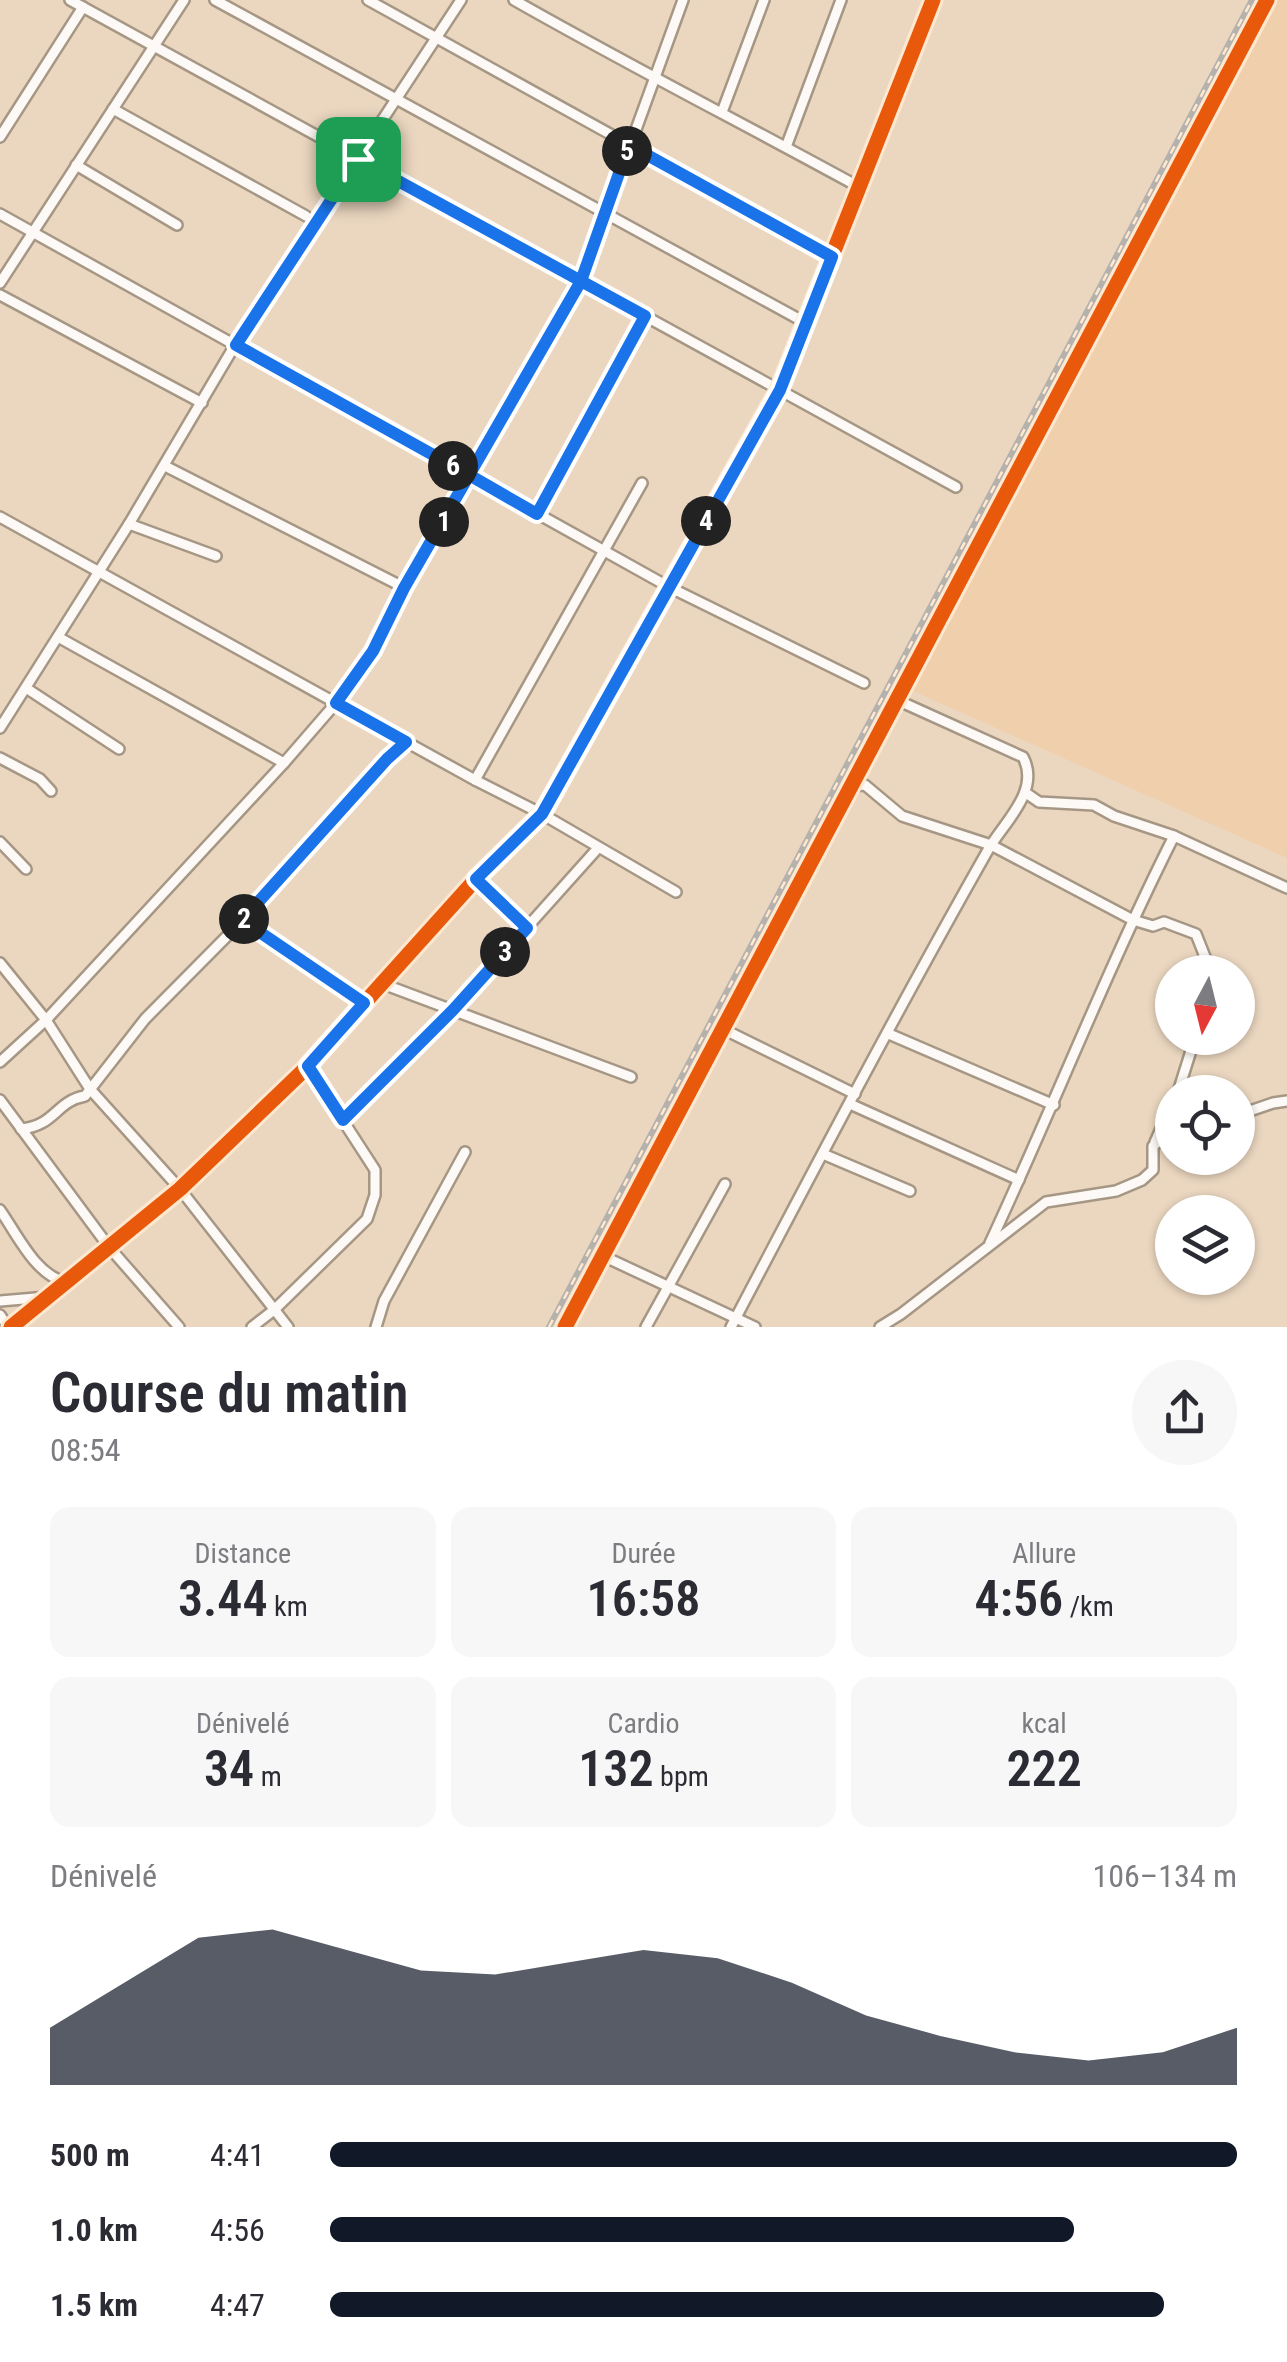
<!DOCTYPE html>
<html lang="fr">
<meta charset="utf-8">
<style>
:root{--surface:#fff;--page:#f7f7f7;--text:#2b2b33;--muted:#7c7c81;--accent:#111827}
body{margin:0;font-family:"Roboto Condensed",sans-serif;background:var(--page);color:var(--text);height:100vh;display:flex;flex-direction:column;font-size:38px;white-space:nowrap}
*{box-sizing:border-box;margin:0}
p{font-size:32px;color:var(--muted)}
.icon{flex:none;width:55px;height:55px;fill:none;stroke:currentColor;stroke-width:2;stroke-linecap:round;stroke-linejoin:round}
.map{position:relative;height:1327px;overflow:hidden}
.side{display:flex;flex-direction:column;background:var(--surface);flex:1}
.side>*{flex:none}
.needle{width:65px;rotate:187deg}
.buttons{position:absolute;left:1155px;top:955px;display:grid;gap:20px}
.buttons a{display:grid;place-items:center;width:100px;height:100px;border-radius:50%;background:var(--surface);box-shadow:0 2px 8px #0004;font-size:50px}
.pin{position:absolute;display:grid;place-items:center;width:85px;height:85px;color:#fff;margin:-42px;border-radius:20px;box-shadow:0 5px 15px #0006}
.km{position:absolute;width:50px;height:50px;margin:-25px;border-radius:50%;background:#222;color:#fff;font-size:28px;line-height:50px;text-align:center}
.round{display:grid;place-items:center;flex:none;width:105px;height:105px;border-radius:52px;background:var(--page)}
.summary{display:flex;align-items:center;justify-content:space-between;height:170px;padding:0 50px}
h1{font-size:55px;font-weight:600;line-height:75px}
.stats{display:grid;grid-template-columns:repeat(3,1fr);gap:15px;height:170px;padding:10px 50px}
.stats div{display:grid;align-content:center;border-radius:20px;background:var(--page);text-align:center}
.stats b{font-size:50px;font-weight:600}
.stats small{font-size:28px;font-weight:400}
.stats p{font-size:28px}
.chart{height:280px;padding:20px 50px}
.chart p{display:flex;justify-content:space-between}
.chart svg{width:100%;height:180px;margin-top:10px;fill:var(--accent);opacity:.7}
ul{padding:0 50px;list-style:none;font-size:32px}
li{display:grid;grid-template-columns:160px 120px 1fr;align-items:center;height:75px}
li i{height:25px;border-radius:12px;background:var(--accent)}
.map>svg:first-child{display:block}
.built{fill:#f0d0ac}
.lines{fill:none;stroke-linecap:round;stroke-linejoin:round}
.minor-casing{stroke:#a69785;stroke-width:14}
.minor{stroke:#fcf9f6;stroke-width:9}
.rail-casing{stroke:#b5b1ac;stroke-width:6}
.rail{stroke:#ffe8d0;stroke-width:2.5;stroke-dasharray:8;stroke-linecap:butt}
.cycleway-casing{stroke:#ffe8d0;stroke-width:21}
.cycleway{stroke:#e8590c;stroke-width:15}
.route-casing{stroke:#fff;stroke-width:20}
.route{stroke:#1a73e8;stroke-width:12}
</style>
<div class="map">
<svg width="1287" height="1327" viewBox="0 0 1287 1327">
<rect width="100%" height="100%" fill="#ebd7c0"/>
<polygon class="built" points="1273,0 1287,0 1287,858 913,691"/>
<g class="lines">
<defs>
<g id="minor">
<polyline points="70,0 956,487"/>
<polyline points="215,0 806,323"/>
<polyline points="368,0 832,257"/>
<path d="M 514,0 C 628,65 744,124 859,187"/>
<polyline points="113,109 306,216"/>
<polyline points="722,112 764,0"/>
<polyline points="0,137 83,7"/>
<polyline points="786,147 841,0"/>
<polyline points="76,165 177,225"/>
<polyline points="0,214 669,587 864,683"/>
<polyline points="0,283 184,0"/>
<polyline points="0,295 202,403"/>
<polyline points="165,466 405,588"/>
<polyline points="537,513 645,316"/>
<polyline points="0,517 475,780 542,814 676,892"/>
<polyline points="129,524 216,556"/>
<polyline points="58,637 284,763"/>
<polyline points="26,688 119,749"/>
<polyline points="0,728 129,524 235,345 461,0"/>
<polyline points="0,758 40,779 51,791"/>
<polyline points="475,780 642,483"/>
<polyline points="851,786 865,785 902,816 991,845 1133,920 1153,926 1164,922 1196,934 1211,972"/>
<polyline points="1026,793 1039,802 1094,805 1114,816 1174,836 1287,888"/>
<polyline points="0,842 26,869"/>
<polyline points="476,879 527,928"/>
<polyline points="243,920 364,1003"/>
<polyline points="0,963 46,1020 90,1089 180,1189 288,1327"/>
<polyline points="383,984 631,1077"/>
<polyline points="723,1029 855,1094"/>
<polyline points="889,1034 1054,1105"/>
<polyline points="0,1062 46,1020 284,763 336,703 373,651 405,588 581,281 683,0"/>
<polyline points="1178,1092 1195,1038"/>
<polyline points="0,1100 109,1247 179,1327"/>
<polyline points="850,1104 1019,1180"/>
<polyline points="1238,1115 1273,1103 1287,1101"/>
<polyline points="343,1121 453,1010 598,848"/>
<path d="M 21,1129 C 55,1126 56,1101 85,1096 L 145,1019 L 243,920 L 387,759 L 406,742"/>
<polyline points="1155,1142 1172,1104"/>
<polyline points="823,1154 910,1191"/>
<path d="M 0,1210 C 17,1234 36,1276 66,1282"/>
<path d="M 990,1243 C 1053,1108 1107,969 1174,836"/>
<polyline points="603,1256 755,1327"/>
<polyline points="0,1301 47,1297"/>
<polyline points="0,1315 8,1327"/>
<polyline points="11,1327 180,1189 304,1070 476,879 542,814 779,390 933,0"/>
<polyline points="252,1327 274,1310 367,1219 375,1195 375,1170 307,1065"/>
<polyline points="376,1327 384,1301 465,1152"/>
<polyline points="565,1327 1267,0"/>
<polyline points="646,1327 725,1184"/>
<path d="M 731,1327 C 815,1167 899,1007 988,850 C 1004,822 1041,791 1023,757 L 897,700"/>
<polyline points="880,1327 901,1314 1046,1202 1116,1191 1142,1180 1153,1170 1153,1146 1172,1132"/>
</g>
</defs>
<use href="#minor" class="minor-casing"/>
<use href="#minor" class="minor"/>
<defs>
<polyline id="rail" points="549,1327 1252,0"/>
</defs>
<use href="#rail" class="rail-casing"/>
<use href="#rail" class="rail"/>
<defs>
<g id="cycleway">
<polyline points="11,1327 180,1189 304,1070 476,879 542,814 779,390 933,0"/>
<polyline points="565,1327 1267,0"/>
</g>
</defs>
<use href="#cycleway" class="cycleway-casing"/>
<use href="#cycleway" class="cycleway"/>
</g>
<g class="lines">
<defs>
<polyline id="route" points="358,159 581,281 404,588 373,651 336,703 406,742 387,759 242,920 364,1003 308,1066 343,1120 453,1010 527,928 476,879 542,814 780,390 832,257 629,145 581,281 645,316 537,514 471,476 236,345 358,159"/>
</defs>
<use href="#route" class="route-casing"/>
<use href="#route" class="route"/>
</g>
</svg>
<div class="buttons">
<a><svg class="needle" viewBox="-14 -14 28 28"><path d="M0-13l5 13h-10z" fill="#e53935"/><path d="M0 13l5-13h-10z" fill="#7c7c81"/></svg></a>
<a><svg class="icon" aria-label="locate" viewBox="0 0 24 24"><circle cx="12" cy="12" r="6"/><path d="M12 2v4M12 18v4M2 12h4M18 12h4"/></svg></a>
<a><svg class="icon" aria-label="layers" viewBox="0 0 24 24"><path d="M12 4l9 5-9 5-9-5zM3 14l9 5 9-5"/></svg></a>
</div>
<div class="pin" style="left:358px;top:159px;background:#1e9e55"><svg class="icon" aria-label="arrive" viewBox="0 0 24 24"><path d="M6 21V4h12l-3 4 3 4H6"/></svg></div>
<b class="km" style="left:444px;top:522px">1</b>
<b class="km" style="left:244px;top:919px">2</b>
<b class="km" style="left:505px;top:952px">3</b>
<b class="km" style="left:706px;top:521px">4</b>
<b class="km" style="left:627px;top:151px">5</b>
<b class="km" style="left:453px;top:466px">6</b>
</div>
<section class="side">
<div class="summary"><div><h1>Course du matin</h1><p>08:54</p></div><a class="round"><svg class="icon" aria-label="share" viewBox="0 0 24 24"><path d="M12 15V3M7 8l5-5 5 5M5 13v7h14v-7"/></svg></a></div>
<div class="stats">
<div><p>Distance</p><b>3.44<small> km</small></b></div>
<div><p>Durée</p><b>16:58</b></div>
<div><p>Allure</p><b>4:56<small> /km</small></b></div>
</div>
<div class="stats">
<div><p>Dénivelé</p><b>34<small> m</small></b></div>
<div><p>Cardio</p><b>132<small> bpm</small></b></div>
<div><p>kcal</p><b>222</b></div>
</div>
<div class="chart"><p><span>Dénivelé</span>106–134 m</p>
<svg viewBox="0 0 160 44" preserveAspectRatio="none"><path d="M0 44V30L10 19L20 8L30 6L40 11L50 16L60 17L70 14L80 11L90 13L100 19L110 27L120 32L130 36L140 38L150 36L160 30V44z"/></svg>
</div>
<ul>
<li><b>500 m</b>4:41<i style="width:100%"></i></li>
<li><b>1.0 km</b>4:56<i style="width:82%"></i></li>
<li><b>1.5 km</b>4:47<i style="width:92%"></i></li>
</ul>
</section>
